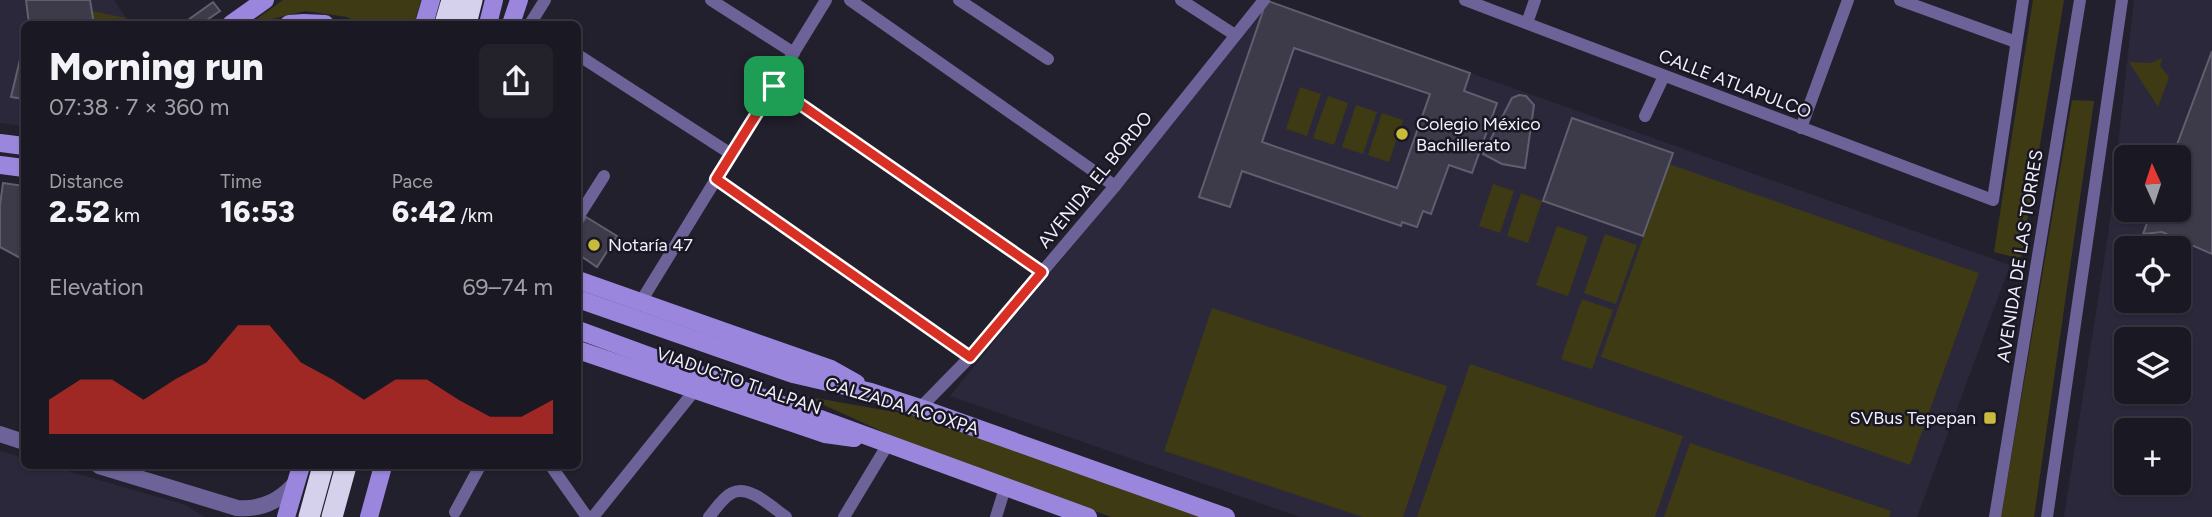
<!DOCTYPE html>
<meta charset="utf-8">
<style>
:root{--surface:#1a1822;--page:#23212a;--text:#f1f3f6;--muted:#9fa0a5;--line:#383740;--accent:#d93025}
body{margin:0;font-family:Figtree,sans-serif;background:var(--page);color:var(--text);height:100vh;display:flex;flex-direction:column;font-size:26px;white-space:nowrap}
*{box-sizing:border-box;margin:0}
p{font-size:23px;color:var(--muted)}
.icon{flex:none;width:38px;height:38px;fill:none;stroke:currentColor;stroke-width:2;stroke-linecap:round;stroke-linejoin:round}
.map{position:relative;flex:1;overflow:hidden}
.drawer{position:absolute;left:21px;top:21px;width:560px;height:448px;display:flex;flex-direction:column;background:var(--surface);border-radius:10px;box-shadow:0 2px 5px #0004,0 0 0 2px var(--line)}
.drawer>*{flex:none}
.needle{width:46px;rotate:357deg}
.tools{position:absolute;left:2114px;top:145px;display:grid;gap:14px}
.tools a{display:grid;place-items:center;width:77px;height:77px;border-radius:10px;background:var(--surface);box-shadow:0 2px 5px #0004,0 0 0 2px var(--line);font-size:35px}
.pin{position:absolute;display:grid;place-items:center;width:60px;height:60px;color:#fff;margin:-30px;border-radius:14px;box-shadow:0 4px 10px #0006}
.round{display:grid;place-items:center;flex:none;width:74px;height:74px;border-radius:10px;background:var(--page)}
.overview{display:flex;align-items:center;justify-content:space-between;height:119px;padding:0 28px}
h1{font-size:38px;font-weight:800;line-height:52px}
.metrics{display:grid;grid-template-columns:repeat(3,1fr);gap:10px;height:119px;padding:7px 28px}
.metrics div{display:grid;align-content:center}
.metrics b{font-size:30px;font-weight:800}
.metrics small{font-size:19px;font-weight:400}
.metrics p{font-size:19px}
.chart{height:196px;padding:14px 28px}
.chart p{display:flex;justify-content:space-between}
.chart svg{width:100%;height:126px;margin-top:7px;fill:var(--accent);opacity:.7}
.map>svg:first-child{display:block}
.built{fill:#2c283c;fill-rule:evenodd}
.green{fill:#3e3a13}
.building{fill:#3d3b4a;stroke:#615f6f;stroke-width:2;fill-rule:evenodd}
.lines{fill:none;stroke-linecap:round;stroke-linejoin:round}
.minor{stroke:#6e6399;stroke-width:12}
.tertiary{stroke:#6e6399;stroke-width:16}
.secondary{stroke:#9a86dd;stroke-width:18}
.motorway{stroke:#d5d1ec;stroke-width:21}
.route-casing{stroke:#fff;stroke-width:14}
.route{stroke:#d93025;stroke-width:9}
.poi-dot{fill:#c8bb3b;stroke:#191724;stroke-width:2.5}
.labels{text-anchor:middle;stroke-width:5;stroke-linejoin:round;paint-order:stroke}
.street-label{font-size:18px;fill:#f1f0f9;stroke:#191724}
.poi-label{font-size:18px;fill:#f1f0f9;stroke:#191724;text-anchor:start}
</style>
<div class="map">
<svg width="2212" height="517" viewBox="0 0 2212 517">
<rect width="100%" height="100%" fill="#23202e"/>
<g class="built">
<polygon points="0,0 114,0 130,24 24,24 24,126 0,123"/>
<path d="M 2134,0 L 2212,0 L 2212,517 L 2064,517 L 2108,236 ZM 2126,158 L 2179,158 L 2179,210 L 2126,210 ZM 2126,248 L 2179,248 L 2179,301 L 2126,301 ZM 2126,340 L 2179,340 L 2179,392 L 2126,392 ZM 2126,430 L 2179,430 L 2179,483 L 2126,483 Z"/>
<polygon points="1271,2 2010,265 1917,517 1300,517 950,396"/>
<polygon points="0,451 24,458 24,466 50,466 186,505 204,517 0,517"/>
</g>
<g class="green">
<polygon points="283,0 421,0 414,24 359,24 347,17 305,11 272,19 263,24 250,24"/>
<polygon points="2033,0 2064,0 2021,259 1994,252"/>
<polygon points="92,11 126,18 130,24 94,24"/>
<polygon points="2162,58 2160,66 2169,77 2158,107 2129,62 2151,63"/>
<polygon points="1300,87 1321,94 1307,136 1286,129"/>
<polygon points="1328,96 1348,103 1334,145 1313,138"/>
<polygon points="2072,100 2094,101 2034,517 2001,517"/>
<polygon points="1356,105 1377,112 1363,154 1342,147"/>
<polygon points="1382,113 1403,120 1389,162 1368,155"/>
<polygon points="1669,164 1979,273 1910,465 1601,357"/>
<polygon points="1493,184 1514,191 1500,233 1479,226"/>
<polygon points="1521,193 1542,201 1528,243 1507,236"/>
<polygon points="1557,226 1588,237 1568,296 1536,285"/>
<polygon points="1605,234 1637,245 1616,304 1584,293"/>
<polygon points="1582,299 1613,310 1592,369 1561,359"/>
<polygon points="1212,308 1447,386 1403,517 1363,517 1164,451"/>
<polygon points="1470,364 1683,436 1655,517 1417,517"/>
<polygon points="804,396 923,417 1206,517 1111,517 901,440"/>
<polygon points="1690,443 1891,511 1889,517 1664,517"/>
</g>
<g class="building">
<polygon points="26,0 90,0 94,24 29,24"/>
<path d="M 1268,1 L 1470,73 L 1464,91 L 1497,103 L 1472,173 L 1449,165 L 1431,214 L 1423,211 L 1417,227 L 1402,222 L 1401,226 L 1242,171 L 1230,207 L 1199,197 L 1263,11 L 1261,10 ZM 1294,48 L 1430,94 L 1397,188 L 1262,142 Z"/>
<polygon points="213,2 220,11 201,24 191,24 188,20"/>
<polygon points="24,43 24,99 11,97"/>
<polygon points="2212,51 2212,254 2162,232 2143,234 2152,210 2179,210 2179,158 2172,158"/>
<polygon points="1519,95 1526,96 1534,105 1525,168 1502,164 1483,154 1512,98"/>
<polygon points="1572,118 1673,153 1643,236 1543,201"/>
<polygon points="3,183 24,186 24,260 0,247 0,205"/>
<polygon points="586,217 617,236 597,267 578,254 578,229"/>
</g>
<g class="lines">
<g class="minor">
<polyline points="711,0 794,53"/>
<polyline points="850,0 1115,186"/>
<polyline points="959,0 1048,59"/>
<polyline points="1181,0 1235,35"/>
<polyline points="1465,0 1993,200 2023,0"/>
<polyline points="1900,0 2016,42"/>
<polyline points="1527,23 1535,0"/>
<polyline points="530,24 545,0"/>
<polyline points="578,55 731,154"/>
<polyline points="774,86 1042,272"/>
<polyline points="1645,116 1664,76"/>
<polyline points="1801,128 1848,0"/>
<polyline points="716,179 970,357"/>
<polyline points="578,217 604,176"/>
<polyline points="640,303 826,0"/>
<polyline points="920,408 970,357 1115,186 1264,0"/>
<polyline points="551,466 587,517"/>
<polyline points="455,512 480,466"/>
<polyline points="593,517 695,390"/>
<path d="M 709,517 C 715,510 723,497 732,493 C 749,484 773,508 786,517"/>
<polyline points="844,517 888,444"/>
<polyline points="996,517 1005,488"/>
<polyline points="1995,517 2080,0"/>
<polyline points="2047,517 2122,0"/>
</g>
<g class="tertiary">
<polyline points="0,434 24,442"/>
<path d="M 99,466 L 237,508 C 262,510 281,501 297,481"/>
</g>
<g class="secondary">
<polyline points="231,24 265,0"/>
<polyline points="289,24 304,23 325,24"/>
<polyline points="424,24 431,0"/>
<polyline points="488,24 494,0"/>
<polyline points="511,24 519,0"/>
<polyline points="0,143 24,146"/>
<polyline points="0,165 24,168"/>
<polyline points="578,280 831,369 856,383"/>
<polyline points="578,299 793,374 871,392 920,408 1226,517"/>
<polyline points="578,330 1088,517"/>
<polyline points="578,350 825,434 854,438"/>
<polyline points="286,517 301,466"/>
<polyline points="369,517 383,466"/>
</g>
<g class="motorway">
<polyline points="445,24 452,0"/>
<polyline points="466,24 472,0"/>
<polyline points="309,517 323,466"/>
<polyline points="332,517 346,466"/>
</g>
</g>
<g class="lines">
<defs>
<polygon id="route" points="774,86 1042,272 970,357 716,179"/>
</defs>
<use href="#route" class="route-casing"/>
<use href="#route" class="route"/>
</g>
<g class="poi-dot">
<circle cx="1402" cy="134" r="7"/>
<circle cx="594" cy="245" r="7"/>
<rect x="1983" y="411" width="14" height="14" rx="3.5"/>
</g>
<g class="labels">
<g class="street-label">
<text transform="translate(1735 84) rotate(21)" y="6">CALLE ATLAPULCO</text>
<text transform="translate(1095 180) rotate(-51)" y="6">AVENIDA EL BORDO</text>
<text transform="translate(2020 256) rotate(-81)" y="6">AVENIDA DE LAS TORRES</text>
<text transform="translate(739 381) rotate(19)" y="6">VIADUCTO TLALPAN</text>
<text transform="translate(902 406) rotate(17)" y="6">CALZADA ACOXPA</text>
</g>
<g class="poi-label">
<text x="1416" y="130">Colegio México<tspan x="1416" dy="21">Bachillerato</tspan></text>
<text x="608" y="251">Notaría 47</text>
<text x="1976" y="424" text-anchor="end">SVBus Tepepan</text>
</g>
</g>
</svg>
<div class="tools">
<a><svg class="needle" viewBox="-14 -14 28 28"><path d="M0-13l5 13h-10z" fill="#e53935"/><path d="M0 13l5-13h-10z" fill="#9fa0a5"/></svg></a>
<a><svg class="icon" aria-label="locate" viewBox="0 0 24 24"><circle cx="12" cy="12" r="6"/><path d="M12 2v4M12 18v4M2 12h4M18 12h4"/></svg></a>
<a><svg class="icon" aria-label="layers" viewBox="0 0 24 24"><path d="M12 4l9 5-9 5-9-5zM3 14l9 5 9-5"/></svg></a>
<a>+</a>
</div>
<div class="pin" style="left:774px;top:86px;background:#1e9e55"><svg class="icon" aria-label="arrive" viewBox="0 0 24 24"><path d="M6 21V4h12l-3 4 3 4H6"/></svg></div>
<section class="drawer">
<div class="overview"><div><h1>Morning run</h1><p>07:38 · 7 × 360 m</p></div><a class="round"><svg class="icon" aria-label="share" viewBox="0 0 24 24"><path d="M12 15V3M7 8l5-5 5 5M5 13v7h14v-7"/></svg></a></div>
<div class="metrics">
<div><p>Distance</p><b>2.52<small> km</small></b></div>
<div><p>Time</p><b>16:53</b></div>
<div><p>Pace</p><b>6:42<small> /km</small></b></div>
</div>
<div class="chart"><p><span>Elevation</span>69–74 m</p>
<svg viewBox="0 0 160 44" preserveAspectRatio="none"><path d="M0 44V32L10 25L20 25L30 32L40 25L50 19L60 6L70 6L80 19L90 25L100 32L110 25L120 25L130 32L140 38L150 38L160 32V44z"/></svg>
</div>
</section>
</div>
